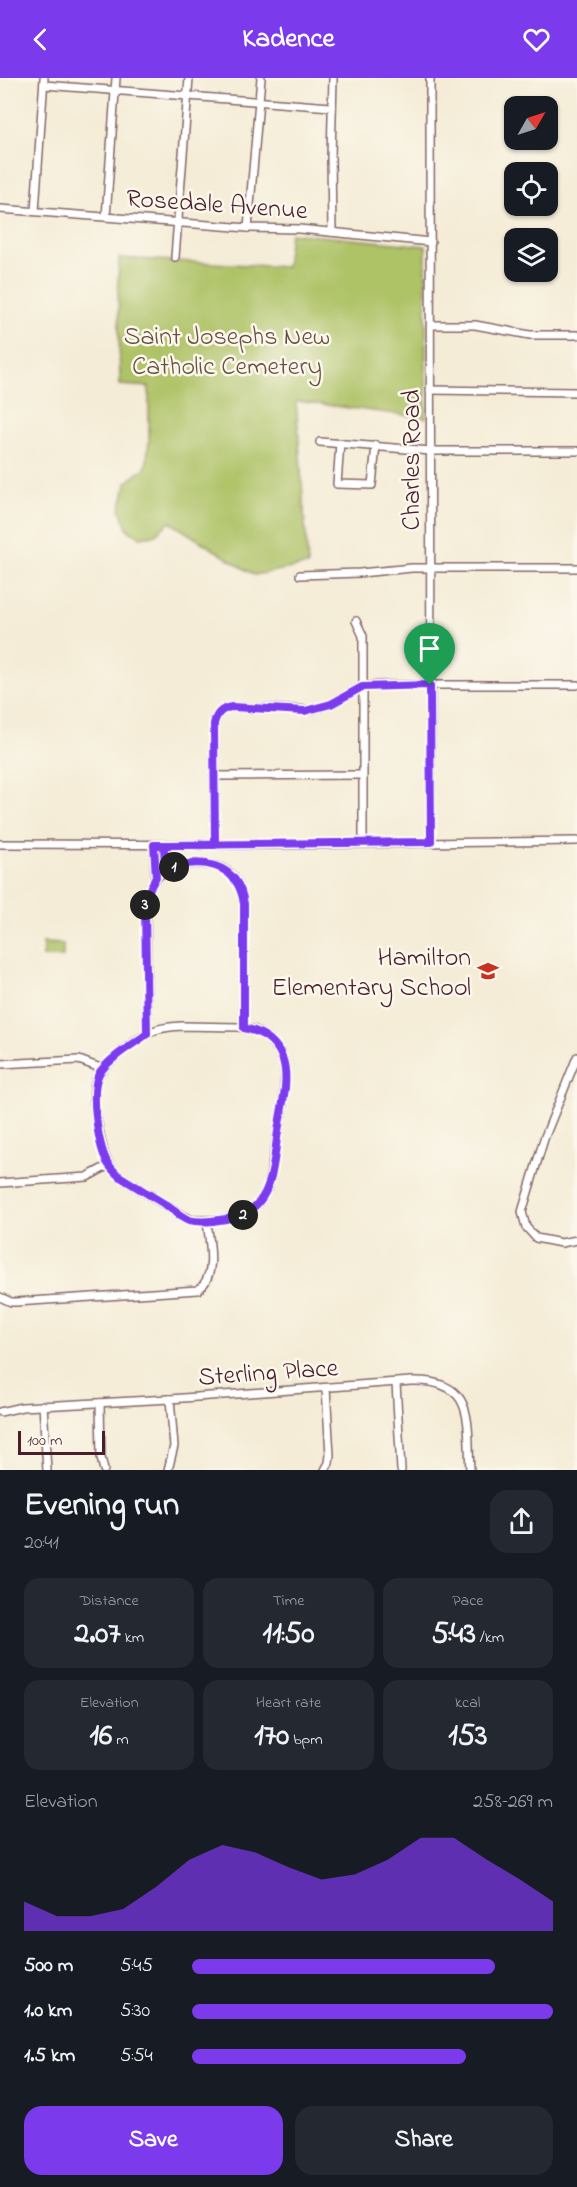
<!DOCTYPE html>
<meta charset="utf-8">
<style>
:root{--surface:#171b24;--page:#242831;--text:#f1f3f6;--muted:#9ea1a6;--accent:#7c3aed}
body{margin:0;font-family:"Indie Flower",sans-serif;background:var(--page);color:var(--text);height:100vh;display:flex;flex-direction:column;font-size:22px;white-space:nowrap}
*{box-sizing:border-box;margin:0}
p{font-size:20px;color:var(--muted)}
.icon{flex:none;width:33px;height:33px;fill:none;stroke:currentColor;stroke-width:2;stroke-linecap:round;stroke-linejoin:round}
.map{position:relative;height:1392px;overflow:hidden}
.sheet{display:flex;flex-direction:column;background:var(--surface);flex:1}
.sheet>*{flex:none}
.needle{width:39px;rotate:51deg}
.fabs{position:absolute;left:504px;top:18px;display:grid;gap:12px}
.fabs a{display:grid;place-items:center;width:54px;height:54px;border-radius:12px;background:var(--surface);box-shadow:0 2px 4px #0004;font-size:30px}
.scale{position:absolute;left:18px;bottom:15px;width:87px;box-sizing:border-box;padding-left:6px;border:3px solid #4a1f2b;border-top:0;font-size:16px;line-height:21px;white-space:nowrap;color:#4a1f2b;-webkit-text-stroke:4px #fbf7ec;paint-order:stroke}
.pin{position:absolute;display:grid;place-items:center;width:51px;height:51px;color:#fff;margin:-62px -26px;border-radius:50% 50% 50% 0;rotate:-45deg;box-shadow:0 0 6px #0007}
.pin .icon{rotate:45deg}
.km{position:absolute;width:30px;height:30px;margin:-15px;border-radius:50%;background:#222;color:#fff;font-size:16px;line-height:30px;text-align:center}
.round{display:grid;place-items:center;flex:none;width:63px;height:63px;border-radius:18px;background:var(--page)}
.head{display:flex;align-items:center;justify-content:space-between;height:102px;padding:0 24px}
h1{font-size:33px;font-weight:700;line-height:45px}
.metrics{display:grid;grid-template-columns:repeat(3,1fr);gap:9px;height:102px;padding:6px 24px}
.metrics div{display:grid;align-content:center;border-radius:15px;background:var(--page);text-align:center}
.metrics b{font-size:30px;font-weight:700}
.metrics small{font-size:16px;font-weight:400}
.metrics p{font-size:16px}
.chart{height:168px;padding:12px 24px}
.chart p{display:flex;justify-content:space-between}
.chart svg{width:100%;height:108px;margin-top:6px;fill:var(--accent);opacity:.7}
.primary-button{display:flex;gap:12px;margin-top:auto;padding:12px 24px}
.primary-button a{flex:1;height:69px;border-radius:18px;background:var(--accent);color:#fff;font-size:24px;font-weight:700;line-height:69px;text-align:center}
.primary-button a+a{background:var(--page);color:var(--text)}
ul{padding:0 24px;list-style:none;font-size:20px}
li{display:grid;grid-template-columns:96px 72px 1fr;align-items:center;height:45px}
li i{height:15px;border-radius:8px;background:var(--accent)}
header{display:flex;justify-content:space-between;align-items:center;height:78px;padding:0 24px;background:var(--accent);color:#fff;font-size:27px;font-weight:700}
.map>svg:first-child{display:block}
.green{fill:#aec266;stroke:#7c7048;stroke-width:1.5}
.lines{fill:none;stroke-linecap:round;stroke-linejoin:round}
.minor-casing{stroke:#866767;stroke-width:10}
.minor{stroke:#fff;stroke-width:7}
.route-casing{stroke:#fff;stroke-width:12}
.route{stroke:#7c3aed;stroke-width:8}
.labels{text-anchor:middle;stroke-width:5;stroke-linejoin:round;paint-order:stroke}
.street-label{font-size:26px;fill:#4a1f2b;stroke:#fbf7ec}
.park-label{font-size:26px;fill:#68503d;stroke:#fbf7ec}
.poi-label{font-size:26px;fill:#4a1f2b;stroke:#fbf7ec;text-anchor:end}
</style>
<header><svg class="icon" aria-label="back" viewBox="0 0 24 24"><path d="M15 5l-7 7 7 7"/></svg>Kadence<svg class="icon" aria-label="heart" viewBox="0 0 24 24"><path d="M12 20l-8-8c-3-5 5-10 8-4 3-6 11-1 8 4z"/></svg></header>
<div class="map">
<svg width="577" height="1392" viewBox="0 0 577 1392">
<rect width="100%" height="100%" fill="#fbf7ec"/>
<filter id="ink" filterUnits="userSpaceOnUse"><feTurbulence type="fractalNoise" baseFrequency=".0167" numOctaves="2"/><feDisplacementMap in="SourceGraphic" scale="12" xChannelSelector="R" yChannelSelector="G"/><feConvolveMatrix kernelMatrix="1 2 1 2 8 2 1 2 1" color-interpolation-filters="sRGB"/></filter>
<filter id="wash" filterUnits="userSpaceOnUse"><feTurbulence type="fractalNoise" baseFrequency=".008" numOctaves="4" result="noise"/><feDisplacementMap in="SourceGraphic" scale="24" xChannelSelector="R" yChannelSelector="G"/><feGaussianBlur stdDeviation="1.35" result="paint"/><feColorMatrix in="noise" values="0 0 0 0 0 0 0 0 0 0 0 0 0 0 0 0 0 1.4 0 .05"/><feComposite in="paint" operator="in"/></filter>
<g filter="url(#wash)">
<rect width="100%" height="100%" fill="#f4ecd6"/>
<g class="green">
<polygon points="290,155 426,168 426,340 296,323 308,487 254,497 170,444 154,457 140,459 128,452 120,432 127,404 146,389 149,363 149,309 120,307 118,206 119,180 286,189"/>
<polygon points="43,865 63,866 63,879 43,879"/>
</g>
</g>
<g filter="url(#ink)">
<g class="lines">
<defs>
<g id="minor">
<polyline points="430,0 431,764"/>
<polyline points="44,7 331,29"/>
<polyline points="0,131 248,150 299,151 431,164"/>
<polyline points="35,133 44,0"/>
<polyline points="106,139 116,0"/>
<polyline points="248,150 261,0"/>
<polyline points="332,154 331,79 333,0"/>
<polyline points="175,179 189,0"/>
<polyline points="431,247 475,247 530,257 577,257"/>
<polyline points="430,312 577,314"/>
<polyline points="320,364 431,373 577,373"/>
<polyline points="340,365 337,406 372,407 376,367"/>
<polyline points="300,497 360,495 412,490 577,490"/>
<polyline points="356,543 363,558 363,765"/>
<polyline points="214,698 362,697"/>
<polyline points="0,766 273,767 577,763"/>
<polyline points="154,767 155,799"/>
<polyline points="164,767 165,792"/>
<path d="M 215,767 L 214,647 C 216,636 222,630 232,629 L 311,632 L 331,626 L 362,609 L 380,607 L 577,607"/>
<path d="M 181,948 L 239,949 L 255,952 L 269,961 L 279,973 L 284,984 L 285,998 L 283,1025 L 268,1110 L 258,1126 L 242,1137 L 220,1142 L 192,1142 L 176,1134 L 119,1098 C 106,1087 103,1073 100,1057 C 97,1041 92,1021 95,1005 C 100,987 137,960 153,953 C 162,949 172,949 181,948 Z"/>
<path d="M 147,956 L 146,821 C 152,794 174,785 200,786 C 209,786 219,787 227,793 C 238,800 242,813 244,826 L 244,950"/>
<polyline points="577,979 544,1061 522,1134 526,1149 536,1160 561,1165 577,1162"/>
<polyline points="0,986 79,982 103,991"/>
<polyline points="0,1105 87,1099 109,1087"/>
<path d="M 0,1219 L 11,1224 L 16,1224 L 198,1212 C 218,1197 209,1164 207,1143"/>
<polyline points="396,1305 401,1392"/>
<polyline points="100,1325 101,1380 104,1392"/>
<polyline points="43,1327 47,1392"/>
<path d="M 0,1334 L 22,1329 L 170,1321 L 411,1303 C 476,1301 467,1343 470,1392"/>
<polyline points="168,1392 174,1368 170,1321"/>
<polyline points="325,1392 329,1385 330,1377 326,1310"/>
</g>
</defs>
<use href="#minor" class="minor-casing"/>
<use href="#minor" class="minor"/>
</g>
</g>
<g class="lines" filter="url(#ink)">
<defs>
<path id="route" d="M 430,607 L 362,609 L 331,626 L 305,633 L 232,629 C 222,630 216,636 214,646 L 215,767 L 164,767 L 165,792 C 199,779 238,783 244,826 L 244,950 C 262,954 275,962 282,979 C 290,1000 282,1026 279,1047 C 272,1086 276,1134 226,1141 C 215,1143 200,1145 189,1142 C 181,1139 173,1132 166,1127 C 150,1117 135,1108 119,1098 C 114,1094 111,1090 107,1084 C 98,1066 89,1011 100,994 C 112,978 131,968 147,956 L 145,830 L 147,816 L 156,799 L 154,767 L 171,767 L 431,764 L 430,607"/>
</defs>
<use href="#route" class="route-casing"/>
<use href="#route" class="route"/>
</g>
<defs>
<symbol id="school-bare" viewBox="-9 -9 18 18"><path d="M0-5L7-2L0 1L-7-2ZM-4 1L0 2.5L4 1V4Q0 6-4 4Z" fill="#c8321e" stroke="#fbf7ec" stroke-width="2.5" paint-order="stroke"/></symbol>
</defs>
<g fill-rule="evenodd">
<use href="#school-bare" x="473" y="878" width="30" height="30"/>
</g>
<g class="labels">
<g class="street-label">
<text transform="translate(217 125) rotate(4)" y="9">Rosedale Avenue</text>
<text transform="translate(410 382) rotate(-90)" y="9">Charles Road</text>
<text transform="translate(268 1293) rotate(-4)" y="9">Sterling Place</text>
</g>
<g class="park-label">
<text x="227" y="266">Saint Josephs New<tspan x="227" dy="30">Catholic Cemetery</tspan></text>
</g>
<g class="poi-label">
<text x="471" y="887">Hamilton<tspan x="471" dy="30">Elementary School</tspan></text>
</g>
</g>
</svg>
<div class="fabs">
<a><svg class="needle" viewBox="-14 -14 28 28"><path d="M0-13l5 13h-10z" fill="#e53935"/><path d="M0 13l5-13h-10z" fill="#9ea1a6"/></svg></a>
<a><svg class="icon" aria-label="locate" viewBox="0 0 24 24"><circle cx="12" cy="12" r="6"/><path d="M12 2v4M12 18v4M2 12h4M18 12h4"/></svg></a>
<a><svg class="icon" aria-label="layers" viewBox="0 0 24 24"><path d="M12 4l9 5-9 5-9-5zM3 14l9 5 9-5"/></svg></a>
</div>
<div class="scale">100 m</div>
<div class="pin" style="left:430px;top:607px;background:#1e9e55"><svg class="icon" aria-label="arrive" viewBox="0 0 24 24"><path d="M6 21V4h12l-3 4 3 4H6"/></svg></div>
<b class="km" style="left:174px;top:789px">1</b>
<b class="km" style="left:243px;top:1137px">2</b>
<b class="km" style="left:145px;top:827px">3</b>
</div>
<section class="sheet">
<div class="head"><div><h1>Evening run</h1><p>20:41</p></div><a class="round"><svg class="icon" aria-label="share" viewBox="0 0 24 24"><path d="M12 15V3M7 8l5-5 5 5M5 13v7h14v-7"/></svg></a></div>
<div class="metrics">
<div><p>Distance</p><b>2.07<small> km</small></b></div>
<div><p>Time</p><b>11:50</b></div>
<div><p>Pace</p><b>5:43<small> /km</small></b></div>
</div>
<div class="metrics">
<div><p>Elevation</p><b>16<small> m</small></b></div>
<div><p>Heart rate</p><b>170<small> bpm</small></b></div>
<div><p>kcal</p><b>153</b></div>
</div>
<div class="chart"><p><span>Elevation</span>258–269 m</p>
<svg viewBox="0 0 160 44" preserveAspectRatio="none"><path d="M0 44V32L10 38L20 38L30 35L40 26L50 15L60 9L70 12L80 18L90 23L100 21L110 15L120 6L130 6L140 15L150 23L160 32V44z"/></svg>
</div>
<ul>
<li><b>500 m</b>5:45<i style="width:84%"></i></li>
<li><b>1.0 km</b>5:30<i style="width:100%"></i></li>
<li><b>1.5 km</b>5:54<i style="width:76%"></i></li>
</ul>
<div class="primary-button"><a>Save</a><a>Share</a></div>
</section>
